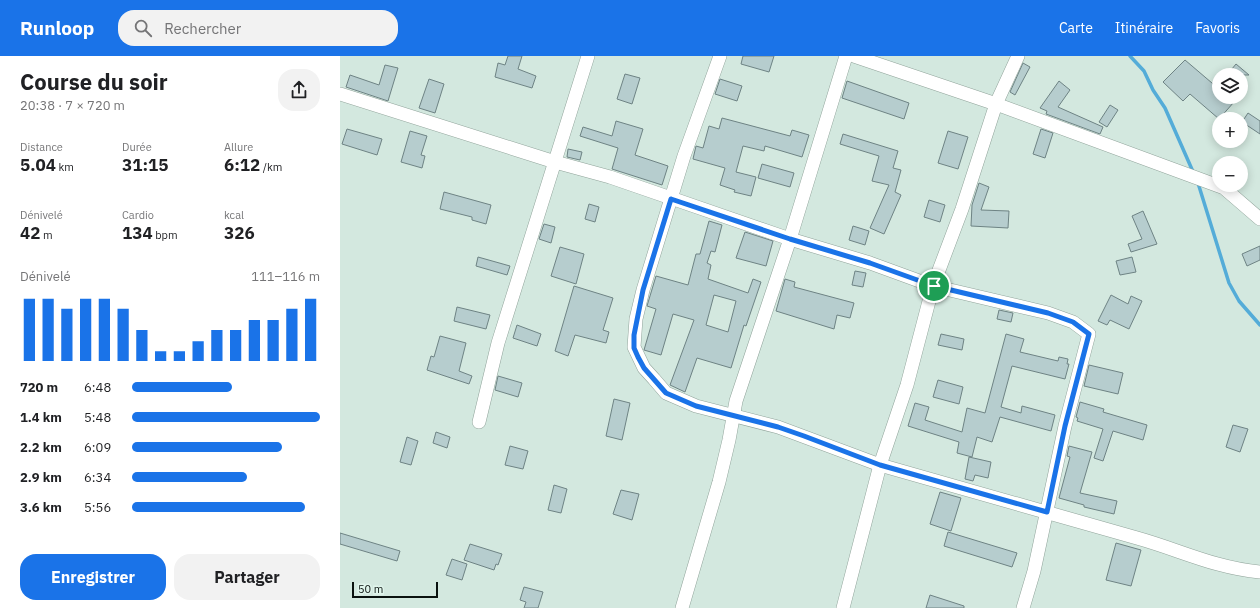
<!DOCTYPE html>
<html lang="fr">
<meta charset="utf-8">
<style>
:root{--surface:#fff;--page:#f2f2f2;--text:#202124;--muted:#757577;--accent:#1a73e8}
body{margin:0;font-family:"IBM Plex Sans",sans-serif;background:var(--page);color:var(--text);height:100vh;display:flex;flex-direction:column;font-size:15px;white-space:nowrap}
*{box-sizing:border-box;margin:0}
p{font-size:13px;color:var(--muted)}
.icon{flex:none;width:22px;height:22px;fill:none;stroke:currentColor;stroke-width:2;stroke-linecap:round;stroke-linejoin:round}
.map{position:relative;flex:1;overflow:hidden}
.details{display:flex;flex-direction:column;background:var(--surface);width:340px}
.details>*{flex:none}
.tools{position:absolute;left:872px;top:12px;display:grid;gap:8px}
.tools a{display:grid;place-items:center;width:36px;height:36px;border-radius:50%;background:var(--surface);box-shadow:0 2px 10px #0003;font-size:20px}
.scale{position:absolute;left:12px;bottom:10px;width:86px;box-sizing:border-box;padding-left:4px;border:2px solid #0a120f;border-top:0;font-size:11px;line-height:14px;white-space:nowrap;color:#0a120f;-webkit-text-stroke:3px #e0f5ec;paint-order:stroke}
.pin{position:absolute;display:grid;place-items:center;width:34px;height:34px;color:#fff;margin:-17px;border:2px solid #fff;border-radius:50%;box-shadow:0 1px 4px #0007}
.round{display:grid;place-items:center;flex:none;width:42px;height:42px;border-radius:16px;background:var(--page)}
.head{display:flex;align-items:center;justify-content:space-between;height:68px;padding:0 20px}
h1{font-size:22px;font-weight:700;line-height:30px}
.figures{display:grid;grid-template-columns:repeat(3,1fr);gap:6px;height:68px;padding:4px 20px}
.figures div{display:grid;align-content:center}
.figures b{font-size:17px;font-weight:700}
.figures small{font-size:11px;font-weight:400}
.figures p{font-size:11px}
.chart{height:112px;padding:8px 20px}
.chart p{display:flex;justify-content:space-between}
.chart svg{width:100%;height:72px;margin-top:4px;stroke:var(--accent);stroke-width:6}
.primary-button{display:flex;gap:8px;margin-top:auto;padding:8px 20px}
.primary-button a{flex:1;height:46px;border-radius:16px;background:var(--accent);color:#fff;font-size:16px;font-weight:700;line-height:46px;text-align:center}
.primary-button a+a{background:var(--page);color:var(--text)}
ul{padding:0 20px;list-style:none;font-size:13px}
li{display:grid;grid-template-columns:64px 48px 1fr;align-items:center;height:30px}
li i{height:10px;border-radius:5px;background:var(--accent)}
header{display:flex;align-items:center;gap:24px;box-sizing:border-box;height:56px;padding:0 20px;background:var(--accent);color:#fff}
header strong{font-size:19px}
nav{display:flex;gap:22px;margin-inline-start:auto;font-size:14px}
.search{width:280px;height:36px;background:var(--page);display:flex;align-items:center;gap:10px;box-sizing:border-box;padding:0 14px;border-radius:16px;color:var(--muted);font-size:15px}
main{display:flex;flex:1;min-height:0}
.map>svg:first-child{display:block}
.lines{fill:none;stroke-linecap:round;stroke-linejoin:round}
.stream{stroke:#54acd8;stroke-width:3.5}
.building{fill:#b6cdce;stroke:#6e8384;fill-rule:evenodd}
.street-casing{stroke:#91a49b;stroke-width:14}
.street{stroke:#fff;stroke-width:13}
.route-casing{stroke:#fff;stroke-width:8}
.route{stroke:#1a73e8;stroke-width:5}
</style>
<header>
<strong>Runloop</strong>
<div class="search"><svg class="icon" aria-label="search" viewBox="0 0 24 24"><circle cx="10" cy="10" r="6"/><path d="M15 15l6 6"/></svg>Rechercher</div>
<nav><a>Carte</a><a>Itinéraire</a><a>Favoris</a></nav>
</header>
<main>
<section class="details">
<div class="head"><div><h1>Course du soir</h1><p>20:38 · 7 × 720 m</p></div><a class="round"><svg class="icon" aria-label="share" viewBox="0 0 24 24"><path d="M12 15V3M7 8l5-5 5 5M5 13v7h14v-7"/></svg></a></div>
<div class="figures">
<div><p>Distance</p><b>5.04<small> km</small></b></div>
<div><p>Durée</p><b>31:15</b></div>
<div><p>Allure</p><b>6:12<small> /km</small></b></div>
</div>
<div class="figures">
<div><p>Dénivelé</p><b>42<small> m</small></b></div>
<div><p>Cardio</p><b>134<small> bpm</small></b></div>
<div><p>kcal</p><b>326</b></div>
</div>
<div class="chart"><p><span>Dénivelé</span>111–116 m</p>
<svg viewBox="0 0 160 44" preserveAspectRatio="none"><path d="M5 44V6M15 44V6M25 44V12M35 44V6M45 44V6M55 44V12M65 44V25M75 44V38M85 44V38M95 44V32M105 44V25M115 44V25M125 44V19M135 44V19M145 44V12M155 44V6"/></svg>
</div>
<ul>
<li><b>720 m</b>6:48<i style="width:53%"></i></li>
<li><b>1.4 km</b>5:48<i style="width:100%"></i></li>
<li><b>2.2 km</b>6:09<i style="width:80%"></i></li>
<li><b>2.9 km</b>6:34<i style="width:61%"></i></li>
<li><b>3.6 km</b>5:56<i style="width:92%"></i></li>
</ul>
<div class="primary-button"><a>Enregistrer</a><a>Partager</a></div>
</section>
<div class="map">
<svg width="920" height="552" viewBox="0 0 920 552">
<rect width="100%" height="100%" fill="#d3e8df"/>
<g class="lines">
<g class="stream">
<polyline points="790,0 804,15 813,34 825,52 854,118"/>
<polyline points="858,127 889,227 899,245 920,269"/>
</g>
</g>
<g class="building">
<polygon points="168,0 182,0 178,13 196,20 192,32 155,21 158,7 165,9"/>
<polygon points="403,0 434,0 429,16 401,8"/>
<polygon points="845,4 879,33 879,41 888,41 894,46 879,63 850,38 843,45 823,26"/>
<polygon points="683,7 690,11 675,39 670,36"/>
<polygon points="896,8 909,19 887,19"/>
<polygon points="45,9 58,12 48,45 6,31 10,19 39,29"/>
<polygon points="285,18 300,22 292,48 277,43"/>
<polygon points="89,23 104,28 95,57 79,52"/>
<polygon points="380,23 402,30 397,45 375,38"/>
<polygon points="507,25 569,47 564,63 502,42"/>
<polygon points="719,25 730,34 718,51 763,71 760,78 706,58 707,55 700,52"/>
<polygon points="770,49 778,54 767,71 759,66"/>
<polygon points="908,57 920,65 920,78 902,66"/>
<polygon points="382,62 450,80 452,74 469,79 462,101 425,90 424,95 403,90 396,116 416,121 411,140 394,136 395,134 380,129 385,112 353,103 356,90 363,92 369,70 379,73"/>
<polygon points="276,65 303,73 295,99 328,110 322,129 272,113 278,92 240,80 243,71 272,80"/>
<polygon points="7,73 42,83 37,99 2,88"/>
<polygon points="701,73 713,77 705,102 693,98"/>
<polygon points="70,75 87,80 81,99 85,100 82,112 61,106"/>
<polygon points="608,75 628,81 618,113 598,107"/>
<polygon points="503,78 558,95 553,112 561,114 555,136 561,139 544,178 530,172 549,129 532,125 539,100 500,88"/>
<polygon points="228,93 242,96 240,104 227,101"/>
<polygon points="422,108 454,117 450,131 418,122"/>
<polygon points="639,127 649,131 641,154 669,155 668,172 631,170 632,149"/>
<polygon points="104,136 151,149 146,168 132,164 132,161 100,153"/>
<polygon points="589,144 605,149 600,166 584,161"/>
<polygon points="249,148 259,151 255,166 245,163"/>
<polygon points="803,155 817,188 791,196 788,188 802,183 792,160"/>
<path d="M 369,165 L 382,169 L 375,196 L 371,195 L 367,207 L 371,209 L 368,223 L 408,237 L 413,223 L 421,226 L 406,270 L 404,269 L 391,312 L 357,302 L 345,336 L 330,329 L 354,264 L 333,258 L 321,299 L 304,294 L 316,253 L 307,250 L 316,220 L 348,229 L 356,198 L 360,198 ZM 374,239 L 396,245 L 388,276 L 366,269 Z"/>
<polygon points="204,168 215,171 211,187 199,183"/>
<polygon points="513,170 529,175 525,189 509,184"/>
<polygon points="405,176 433,185 426,210 396,202"/>
<polygon points="920,190 920,204 907,210 902,198"/>
<polygon points="220,191 244,198 236,228 211,220"/>
<polygon points="138,201 170,210 167,219 136,210"/>
<polygon points="792,201 796,216 780,219 776,205"/>
<polygon points="515,215 526,217 523,231 512,229"/>
<polygon points="445,223 455,226 454,231 514,247 510,262 497,259 494,273 436,255"/>
<polygon points="234,230 273,242 263,274 269,276 266,287 235,279 228,300 215,295"/>
<polygon points="771,239 788,248 791,240 802,245 789,273 770,264 767,269 758,265"/>
<polygon points="117,251 150,259 146,273 114,265"/>
<polygon points="659,254 673,257 671,266 657,263"/>
<polygon points="177,269 201,278 197,290 173,282"/>
<polygon points="601,278 624,283 622,294 598,289"/>
<polygon points="666,278 684,283 680,296 718,305 719,301 728,303 727,308 729,308 725,323 672,310 661,351 681,357 682,350 715,359 711,375 660,361 652,386 637,381 632,401 617,397 619,386 568,370 575,347 589,351 585,364 622,376 627,352 645,357"/>
<polygon points="100,280 126,287 119,315 132,320 129,328 87,314 91,300 94,301"/>
<polygon points="749,309 783,317 778,338 744,330"/>
<polygon points="158,320 182,327 178,341 155,334"/>
<polygon points="598,324 623,331 619,348 593,341"/>
<polygon points="274,343 290,347 282,384 266,380"/>
<polygon points="740,346 764,353 763,356 807,369 803,384 773,375 763,405 754,402 763,373 737,365 738,362 736,361"/>
<polygon points="893,369 908,373 900,396 886,391"/>
<polygon points="96,376 110,381 107,392 93,387"/>
<polygon points="67,381 78,385 71,409 60,406"/>
<polygon points="170,390 188,395 183,413 165,409"/>
<polygon points="729,390 752,396 740,437 777,445 774,458 744,451 744,449 719,442 730,401 727,400"/>
<polygon points="629,401 651,406 648,422 635,419 633,425 625,423"/>
<polygon points="214,429 227,433 221,457 208,454"/>
<polygon points="281,434 299,438 292,464 273,458"/>
<polygon points="600,436 621,442 611,475 590,468"/>
<polygon points="608,476 677,497 672,511 604,490"/>
<polygon points="0,477 60,495 57,505 0,488"/>
<polygon points="776,487 801,494 791,530 766,524"/>
<polygon points="130,488 162,498 158,509 156,508 154,514 124,504"/>
<polygon points="112,503 127,508 122,524 106,519"/>
<polygon points="184,531 203,536 198,552 184,552 186,546 180,544"/>
<polygon points="590,539 624,550 624,552 586,552"/>
</g>
<g class="lines">
<defs>
<g id="street">
<path d="M 380,0 L 344,100 L 303,234 L 296,263 L 294,291 L 304,312 L 314,323 L 326,337 L 356,350 L 438,371 L 540,409 L 797,482 C 840,494 875,512 920,516"/>
<polyline points="514,0 656,48 884,132 920,163"/>
<polyline points="0,38 215,106 270,121 450,183 530,207 593,230 708,257 733,266 749,278 725,370 694,515 683,552"/>
<polyline points="139,366 158,287 248,0"/>
<polyline points="342,552 379,426 389,384 396,345 450,183 506,0"/>
<polyline points="503,552 540,409 567,329 593,230 622,153 656,48 678,0"/>
</g>
</defs>
<use href="#street" class="street-casing"/>
<use href="#street" class="street"/>
</g>
<g class="lines">
<defs>
<polygon id="route" points="331,143 450,183 530,207 594,230 708,257 733,266 749,278 725,370 707,456 540,409 464,380 438,371 356,350 326,337 304,312 298,301 294,292 294,279 303,234"/>
</defs>
<use href="#route" class="route-casing"/>
<use href="#route" class="route"/>
</g>
</svg>
<div class="tools">
<a><svg class="icon" aria-label="layers" viewBox="0 0 24 24"><path d="M12 4l9 5-9 5-9-5zM3 14l9 5 9-5"/></svg></a>
<a>+</a>
<a>−</a>
</div>
<div class="scale">50 m</div>
<div class="pin" style="left:594px;top:230px;background:#1e9e55"><svg class="icon" aria-label="arrive" viewBox="0 0 24 24"><path d="M6 21V4h12l-3 4 3 4H6"/></svg></div>
</div>
</main>
